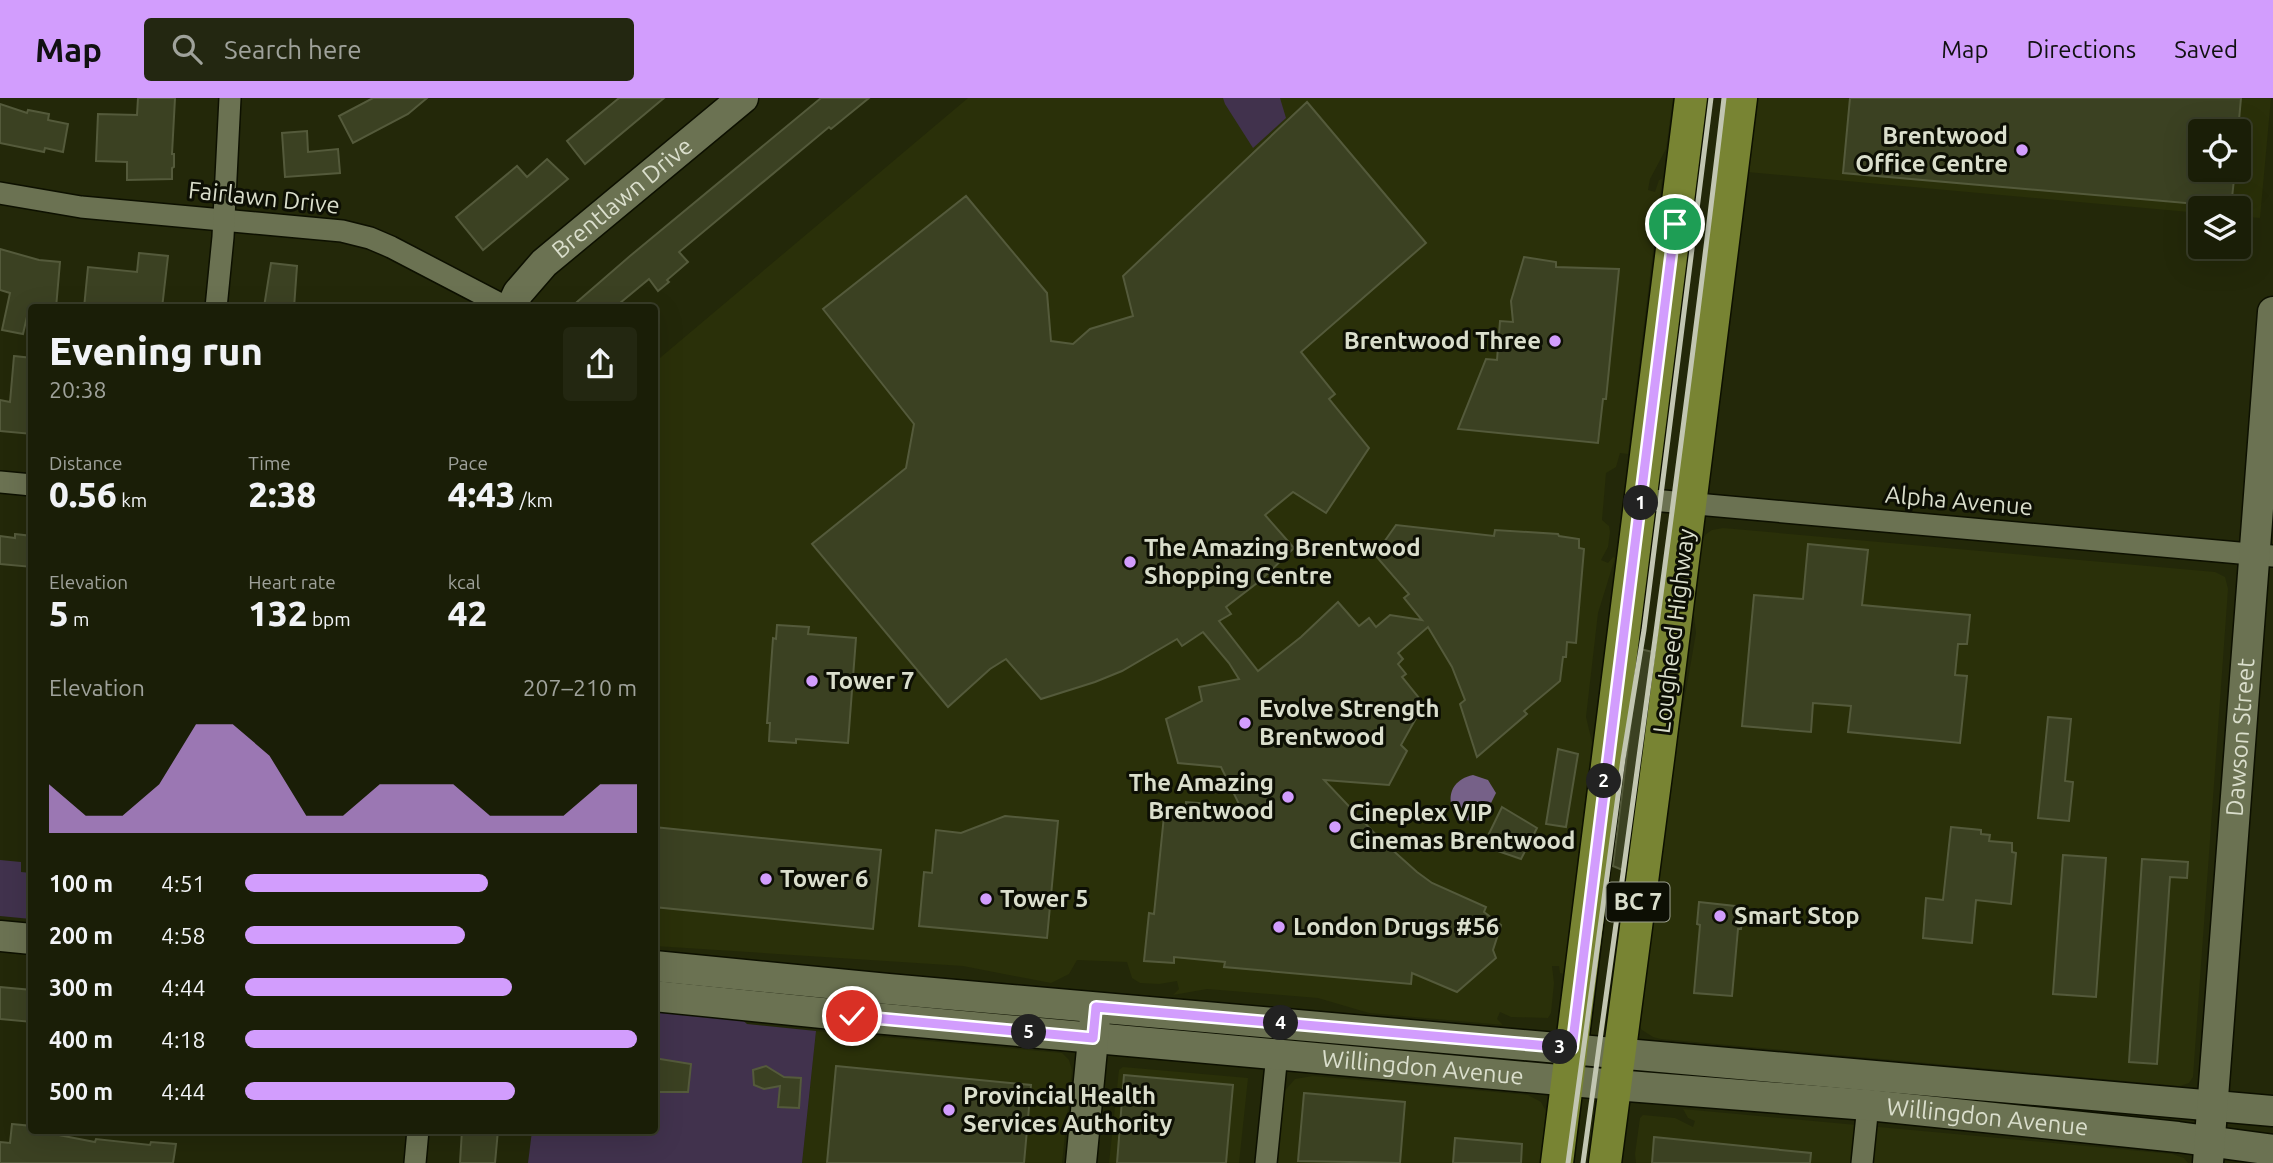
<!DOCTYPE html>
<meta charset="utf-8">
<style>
:root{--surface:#1a1e07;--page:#232711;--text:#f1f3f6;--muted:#9fa29b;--line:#383c28;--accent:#d29dfd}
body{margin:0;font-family:Ubuntu,sans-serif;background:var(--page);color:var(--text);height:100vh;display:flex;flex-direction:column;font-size:26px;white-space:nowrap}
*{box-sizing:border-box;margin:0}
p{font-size:23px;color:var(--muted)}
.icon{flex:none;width:38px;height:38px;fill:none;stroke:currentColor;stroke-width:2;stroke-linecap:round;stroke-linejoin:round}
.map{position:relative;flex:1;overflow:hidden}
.details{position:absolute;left:28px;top:206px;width:630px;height:830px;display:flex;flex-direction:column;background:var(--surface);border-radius:7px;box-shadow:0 7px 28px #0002,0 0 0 2px var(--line)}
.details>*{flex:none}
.buttons{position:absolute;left:2188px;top:21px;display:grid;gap:14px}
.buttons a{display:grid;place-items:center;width:63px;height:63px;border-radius:7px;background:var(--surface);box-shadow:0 7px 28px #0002,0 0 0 2px var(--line);font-size:35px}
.pin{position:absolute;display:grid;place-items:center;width:60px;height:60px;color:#fff;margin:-30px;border:4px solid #fff;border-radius:50%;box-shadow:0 2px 7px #0007}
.km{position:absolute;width:35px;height:35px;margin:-18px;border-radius:50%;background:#222;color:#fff;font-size:19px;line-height:35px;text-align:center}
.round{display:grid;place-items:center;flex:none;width:74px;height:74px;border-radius:7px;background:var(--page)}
.summary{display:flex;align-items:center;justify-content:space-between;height:119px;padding:0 21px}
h1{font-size:38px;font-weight:800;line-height:52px}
.stats{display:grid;grid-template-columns:repeat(3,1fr);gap:10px;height:119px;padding:7px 21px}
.stats div{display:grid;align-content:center}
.stats b{font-size:35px;font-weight:800}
.stats small{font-size:19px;font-weight:400}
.stats p{font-size:19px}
.chart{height:196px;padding:14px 21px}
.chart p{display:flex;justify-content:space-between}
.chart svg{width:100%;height:126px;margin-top:7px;fill:var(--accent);opacity:.7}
ul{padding:0 21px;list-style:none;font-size:23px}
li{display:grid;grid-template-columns:112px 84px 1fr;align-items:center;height:52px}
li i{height:18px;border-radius:9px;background:var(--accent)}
header{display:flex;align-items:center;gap:42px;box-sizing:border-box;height:98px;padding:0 35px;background:var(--accent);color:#111}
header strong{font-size:33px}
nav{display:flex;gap:38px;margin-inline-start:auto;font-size:24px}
.search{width:490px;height:63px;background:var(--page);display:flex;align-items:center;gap:18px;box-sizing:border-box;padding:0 24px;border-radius:7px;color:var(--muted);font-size:26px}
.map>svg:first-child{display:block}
.built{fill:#2a3009;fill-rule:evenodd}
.green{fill:#41324d}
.water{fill:#766188}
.building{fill:#3b4122;stroke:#545a3b;stroke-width:2}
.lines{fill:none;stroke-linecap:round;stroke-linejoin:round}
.street-casing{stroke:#0d1000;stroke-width:24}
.secondary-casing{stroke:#0d1000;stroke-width:33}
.primary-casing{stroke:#0d1000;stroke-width:35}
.street{stroke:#6b7252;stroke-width:21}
.secondary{stroke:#6b7252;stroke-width:30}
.primary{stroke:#788433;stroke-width:32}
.rail{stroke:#c2c6b2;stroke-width:5}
.route-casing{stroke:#fff;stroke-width:14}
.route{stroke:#d29dfd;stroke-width:9}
.poi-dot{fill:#d29dfd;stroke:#0d0f04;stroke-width:2.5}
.labels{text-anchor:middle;stroke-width:6;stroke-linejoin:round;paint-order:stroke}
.shield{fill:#0d0f04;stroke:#9ca090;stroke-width:2}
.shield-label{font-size:23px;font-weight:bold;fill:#dadecc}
.poi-label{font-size:24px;font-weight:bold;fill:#dadecc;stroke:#0d0f04;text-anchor:start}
.street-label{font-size:24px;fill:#dadecc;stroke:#0d0f04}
</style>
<header>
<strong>Map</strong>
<div class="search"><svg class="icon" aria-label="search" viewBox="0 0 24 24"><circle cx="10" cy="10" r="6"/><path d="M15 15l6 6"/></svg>Search here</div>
<nav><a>Map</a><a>Directions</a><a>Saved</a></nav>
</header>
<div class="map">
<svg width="2273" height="1065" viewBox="0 0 2273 1065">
<rect width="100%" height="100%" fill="#232809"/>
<g class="built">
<polygon points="968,0 1673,0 1666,51 1650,81 1648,92 1655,94 1659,82 1662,81 1628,356 1620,355 1616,369 1606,375 1602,422 1609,428 1610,434 1608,449 1601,462 1608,465 1613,459 1615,460 1598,515 1586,619 1592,644 1564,876 1560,875 1559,868 1552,868 1554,885 1551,915 1548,920 1511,919 1500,914 1497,921 1503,927 1369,915 1318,900 1207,891 1173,897 1179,891 1177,883 1159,886 1140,885 1132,880 1127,864 1077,862 1069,876 1051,885 963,868 655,848 654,265"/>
<path d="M 1757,0 L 2271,0 L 2260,120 L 2238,118 L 2238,110 L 2200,110 L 2200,115 L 1747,74 ZM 2200,33 L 2238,33 L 2238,72 L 2200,72 Z"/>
<polygon points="1723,430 2215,474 2225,479 2228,491 2193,979 2189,985 2180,988 1661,941 1653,939 1642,932 1639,928 1639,887 1655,813 1667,701 1696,535 1692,501 1700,445 1706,436 1712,432"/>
<polygon points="816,933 1062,955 1069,962 1072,972 1062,1065 802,1065"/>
<polygon points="1123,969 1248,980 1239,1065 1109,1065 1119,972"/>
<polygon points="1313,978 1528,997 1541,1004 1548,1017 1542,1065 1276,1065 1282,996 1295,981"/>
<polygon points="1683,1011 2172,1056 2184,1060 2188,1065 1636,1065 1635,1056 1640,1020 1643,1017 1675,1020 1693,1029 1695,1023 1688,1020"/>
</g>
<g class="green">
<polygon points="1223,0 1280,0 1286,20 1253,50 1225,6"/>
<polygon points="0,762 21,764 21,774 31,775 31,821 0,818"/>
<polygon points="655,909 737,917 747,926 816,933 802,1065 528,1065 532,1033 654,1032"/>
</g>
<path class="water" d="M 1473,677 L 1488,682 L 1496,695 L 1483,721 C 1450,733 1435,685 1473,677 Z"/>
<g class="building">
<polygon points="138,0 175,0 172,56 174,56 174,69 172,70 172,81 127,82 127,64 96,63 98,16 137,17"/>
<polygon points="373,0 427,0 408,16 353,45 339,18"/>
<polygon points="619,0 664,0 585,66 567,43"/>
<polygon points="821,0 869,0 831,31 829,29 679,154 688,164 667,182 669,184 658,193 649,181 614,210 570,210 630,158"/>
<polygon points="1850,0 2241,0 2238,33 2200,33 2200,72 2235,72 2231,109 1843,75"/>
<polygon points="1307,4 1426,145 1301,254 1335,296 1329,301 1369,350 1326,415 1293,394 1265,417 1294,450 1261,482 1226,509 1231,516 1219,523 1258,573 1301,539 1338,504 1359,528 1369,520 1376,529 1390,517 1422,522 1404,500 1409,496 1375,457 1396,427 1494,438 1495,432 1558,436 1559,438 1579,441 1579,450 1584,451 1576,545 1567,544 1566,559 1563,559 1560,583 1524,613 1527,616 1477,659 1460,606 1465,602 1452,569 1428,529 1398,555 1403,561 1398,566 1406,576 1402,579 1424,606 1401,647 1407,653 1389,687 1324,682 1379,740 1417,774 1432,785 1486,809 1484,814 1501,827 1493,852 1496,860 1457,894 1412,875 1411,886 1224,869 1225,864 1174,859 1174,865 1144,863 1149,815 1154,816 1165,708 1186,708 1186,704 1240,708 1221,669 1178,665 1166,621 1202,603 1199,589 1239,581 1229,565 1203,534 1182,548 1177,541 1122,573 1095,584 1041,601 1006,561 990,571 948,609 812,446 906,370 914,326 823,211 966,98 1047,195 1051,243 1073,246 1090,231 1133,218 1123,178"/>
<polygon points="0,6 27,15 28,12 49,16 48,22 68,26 63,54 45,50 44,54 0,45"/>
<polygon points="307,33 308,54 338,51 340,75 285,79 282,35"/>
<polygon points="547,61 568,81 483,152 456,119 517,68 527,79"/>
<polygon points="0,151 39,162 60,164 56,210 29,210 23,236 2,232 10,195 0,192"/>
<polygon points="139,155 168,158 162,210 84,210 88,169 137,174"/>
<polygon points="1524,159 1556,164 1556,169 1619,171 1606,301 1603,301 1598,345 1458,331 1486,261 1497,262 1500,223 1513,224 1511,203"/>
<polygon points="271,165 297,168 294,210 264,209"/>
<polygon points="14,258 32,260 32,336 0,333 0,302 10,304"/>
<polygon points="15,436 32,438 32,469 0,466 0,438 15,440"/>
<polygon points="1808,446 1868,452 1862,507 1970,517 1967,546 1958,546 1955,577 1967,578 1960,645 1848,634 1851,608 1813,605 1811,634 1742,628 1754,497 1803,501"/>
<polygon points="777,527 809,529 808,536 856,540 848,645 796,641 796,645 769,643 770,625 767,625 773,540 776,541"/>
<polygon points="1640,551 1653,554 1625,773 1613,768"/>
<polygon points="2048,619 2071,621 2065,683 2073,684 2069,723 2038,720"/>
<polygon points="1558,651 1578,656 1566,729 1546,726"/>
<polygon points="1502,709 1537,730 1521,761 1483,748"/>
<polygon points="1005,718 1058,723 1047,840 919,828 924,774 932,775 936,732 961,735"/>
<polygon points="654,729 881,752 873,831 654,809"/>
<polygon points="1951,729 1981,732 1981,736 1990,737 1989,743 2012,745 2012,754 2016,755 2011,806 1976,802 1972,845 1923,840 1926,800 1943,802"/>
<polygon points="2063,757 2106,760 2096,899 2053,896"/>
<polygon points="2142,761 2188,764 2187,780 2170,779 2157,966 2129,964"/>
<polygon points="1699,804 1744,809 1741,831 1738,831 1732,898 1694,895 1700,827 1697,826"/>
<polygon points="0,889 32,892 32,924 0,921"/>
<polygon points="654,960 691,966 688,994 654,994"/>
<polygon points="766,968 784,979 801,980 799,1010 778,1009 780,988 764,991 754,987 753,972"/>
<polygon points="836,968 1031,987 1024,1065 827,1065"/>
<polygon points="1124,977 1233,987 1226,1065 1117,1065"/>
<polygon points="1304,995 1405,1004 1400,1065 1298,1063"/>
<polygon points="12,1026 32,1028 32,1032 48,1032 48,1035 95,1044 96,1041 150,1047 151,1044 176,1046 173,1065 0,1065 0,1044 10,1045"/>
<polygon points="462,1032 498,1032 495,1065 460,1065"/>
<polygon points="1654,1039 1811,1055 1810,1065 1652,1065"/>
<polygon points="1455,1040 1522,1046 1521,1065 1453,1065"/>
</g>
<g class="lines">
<defs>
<g id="street">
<polyline points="0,95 81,109 342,133 370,140 391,149 508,210"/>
<polyline points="216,210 223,139 230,0"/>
<polyline points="0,384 32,387"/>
<polyline points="1641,401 2273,458"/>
<polyline points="415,1065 418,1032"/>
<polyline points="1266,1065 1277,956"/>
<polyline points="1862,1065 1868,1007"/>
</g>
<g id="secondary">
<path id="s1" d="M 511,210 L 518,195 L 544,165 L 743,0"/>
<polyline points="0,838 32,841"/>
<polyline points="654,868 888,891 2273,1013"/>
<path id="s2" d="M 654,898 L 852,918 L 1615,987 L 1868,1007 L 2178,1039 L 2273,1052"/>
<polyline points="1081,1065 1095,920"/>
<path id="s3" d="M 2208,1065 L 2273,214"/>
</g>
<g id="primary">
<polyline points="1557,1065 1691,0"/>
<polyline points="1605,1065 1659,654 1741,0"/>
</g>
</defs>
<use href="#street" class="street-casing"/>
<use href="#secondary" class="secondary-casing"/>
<use href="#primary" class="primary-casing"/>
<use href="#street" class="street"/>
<use href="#secondary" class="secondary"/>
<use href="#primary" class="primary"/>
<g class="rail">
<polyline points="1568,1065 1623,661 1644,532 1711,0"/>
<path d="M 1583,1065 C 1632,710 1682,356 1724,0"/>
</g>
</g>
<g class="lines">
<defs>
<polyline id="route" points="852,918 1093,940 1096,909 1572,950 1675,126"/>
</defs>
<use href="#route" class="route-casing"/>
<use href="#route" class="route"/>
</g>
<g class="poi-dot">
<circle cx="2022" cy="52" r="7"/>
<circle cx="1555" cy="243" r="7"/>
<circle cx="1130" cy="464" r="7"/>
<circle cx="812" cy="583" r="7"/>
<circle cx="1245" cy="625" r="7"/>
<circle cx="1288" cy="699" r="7"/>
<circle cx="1335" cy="729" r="7"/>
<circle cx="766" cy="781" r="7"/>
<circle cx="986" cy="801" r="7"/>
<circle cx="1720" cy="818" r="7"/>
<circle cx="1279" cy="829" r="7"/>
<circle cx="949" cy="1012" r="7"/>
</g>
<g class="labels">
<rect class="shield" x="1606.5" y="784.5" width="63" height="39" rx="5"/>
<g class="shield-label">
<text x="1638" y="812">BC 7</text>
</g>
<g class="poi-label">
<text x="2008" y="46" text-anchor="end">Brentwood<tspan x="2008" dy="28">Office Centre</tspan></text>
<text x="1541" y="251" text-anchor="end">Brentwood Three</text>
<text x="1144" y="458">The Amazing Brentwood<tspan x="1144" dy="28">Shopping Centre</tspan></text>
<text x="826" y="591">Tower 7</text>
<text x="1259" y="619">Evolve Strength<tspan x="1259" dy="28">Brentwood</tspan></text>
<text x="1274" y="693" text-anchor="end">The Amazing<tspan x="1274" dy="28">Brentwood</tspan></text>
<text x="1349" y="723">Cineplex VIP<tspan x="1349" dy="28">Cinemas Brentwood</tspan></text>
<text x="780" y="789">Tower 6</text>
<text x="1000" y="809">Tower 5</text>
<text x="1734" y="826">Smart Stop</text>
<text x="1293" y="837">London Drugs #56</text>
<text x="963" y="1006">Provincial Health<tspan x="963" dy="28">Services Authority</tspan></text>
</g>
<g class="street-label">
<text transform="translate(264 100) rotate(6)" y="8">Fairlawn Drive</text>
<text dy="8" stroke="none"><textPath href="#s1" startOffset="158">Brentlawn Drive</textPath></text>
<text transform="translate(1959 403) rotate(5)" y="8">Alpha Avenue</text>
<text transform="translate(1674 533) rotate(-83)" y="8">Lougheed Highway</text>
<text dy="8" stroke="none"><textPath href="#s3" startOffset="427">Dawson Street</textPath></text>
<text dy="8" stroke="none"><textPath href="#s2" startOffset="772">Willingdon Avenue</textPath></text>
<text dy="8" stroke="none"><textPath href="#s2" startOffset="1339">Willingdon Avenue</textPath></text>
</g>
</g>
</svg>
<div class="buttons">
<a><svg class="icon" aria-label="locate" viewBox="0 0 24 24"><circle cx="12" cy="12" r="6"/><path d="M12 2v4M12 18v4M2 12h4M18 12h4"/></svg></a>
<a><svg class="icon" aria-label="layers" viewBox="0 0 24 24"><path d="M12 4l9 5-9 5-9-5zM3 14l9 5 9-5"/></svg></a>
</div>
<div class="pin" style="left:1675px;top:126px;background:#1e9e55"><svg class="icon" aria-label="arrive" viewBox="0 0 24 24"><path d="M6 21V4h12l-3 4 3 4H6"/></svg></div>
<div class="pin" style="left:852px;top:918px;background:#d93025"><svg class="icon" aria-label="check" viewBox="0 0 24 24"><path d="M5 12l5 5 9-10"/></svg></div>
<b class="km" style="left:1641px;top:405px">1</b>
<b class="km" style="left:1604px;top:683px">2</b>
<b class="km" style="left:1560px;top:949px">3</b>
<b class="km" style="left:1281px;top:925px">4</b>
<b class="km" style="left:1029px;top:934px">5</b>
<section class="details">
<div class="summary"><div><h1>Evening run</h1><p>20:38</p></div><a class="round"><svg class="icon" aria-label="share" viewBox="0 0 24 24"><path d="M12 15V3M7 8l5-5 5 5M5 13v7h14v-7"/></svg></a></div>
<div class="stats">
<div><p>Distance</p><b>0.56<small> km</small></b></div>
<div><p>Time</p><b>2:38</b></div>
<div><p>Pace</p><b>4:43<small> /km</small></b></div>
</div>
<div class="stats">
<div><p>Elevation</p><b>5<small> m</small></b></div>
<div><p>Heart rate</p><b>132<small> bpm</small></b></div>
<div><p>kcal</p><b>42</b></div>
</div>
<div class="chart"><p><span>Elevation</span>207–210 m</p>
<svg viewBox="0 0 160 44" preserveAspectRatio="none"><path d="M0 44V27L10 38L20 38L30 27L40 6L50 6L60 17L70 38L80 38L90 27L100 27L110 27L120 38L130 38L140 38L150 27L160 27V44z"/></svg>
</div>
<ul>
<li><b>100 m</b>4:51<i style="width:62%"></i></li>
<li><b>200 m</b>4:58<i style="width:56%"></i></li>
<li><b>300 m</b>4:44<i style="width:68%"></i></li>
<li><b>400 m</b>4:18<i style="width:100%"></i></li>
<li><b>500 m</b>4:44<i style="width:69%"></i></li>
</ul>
</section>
</div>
